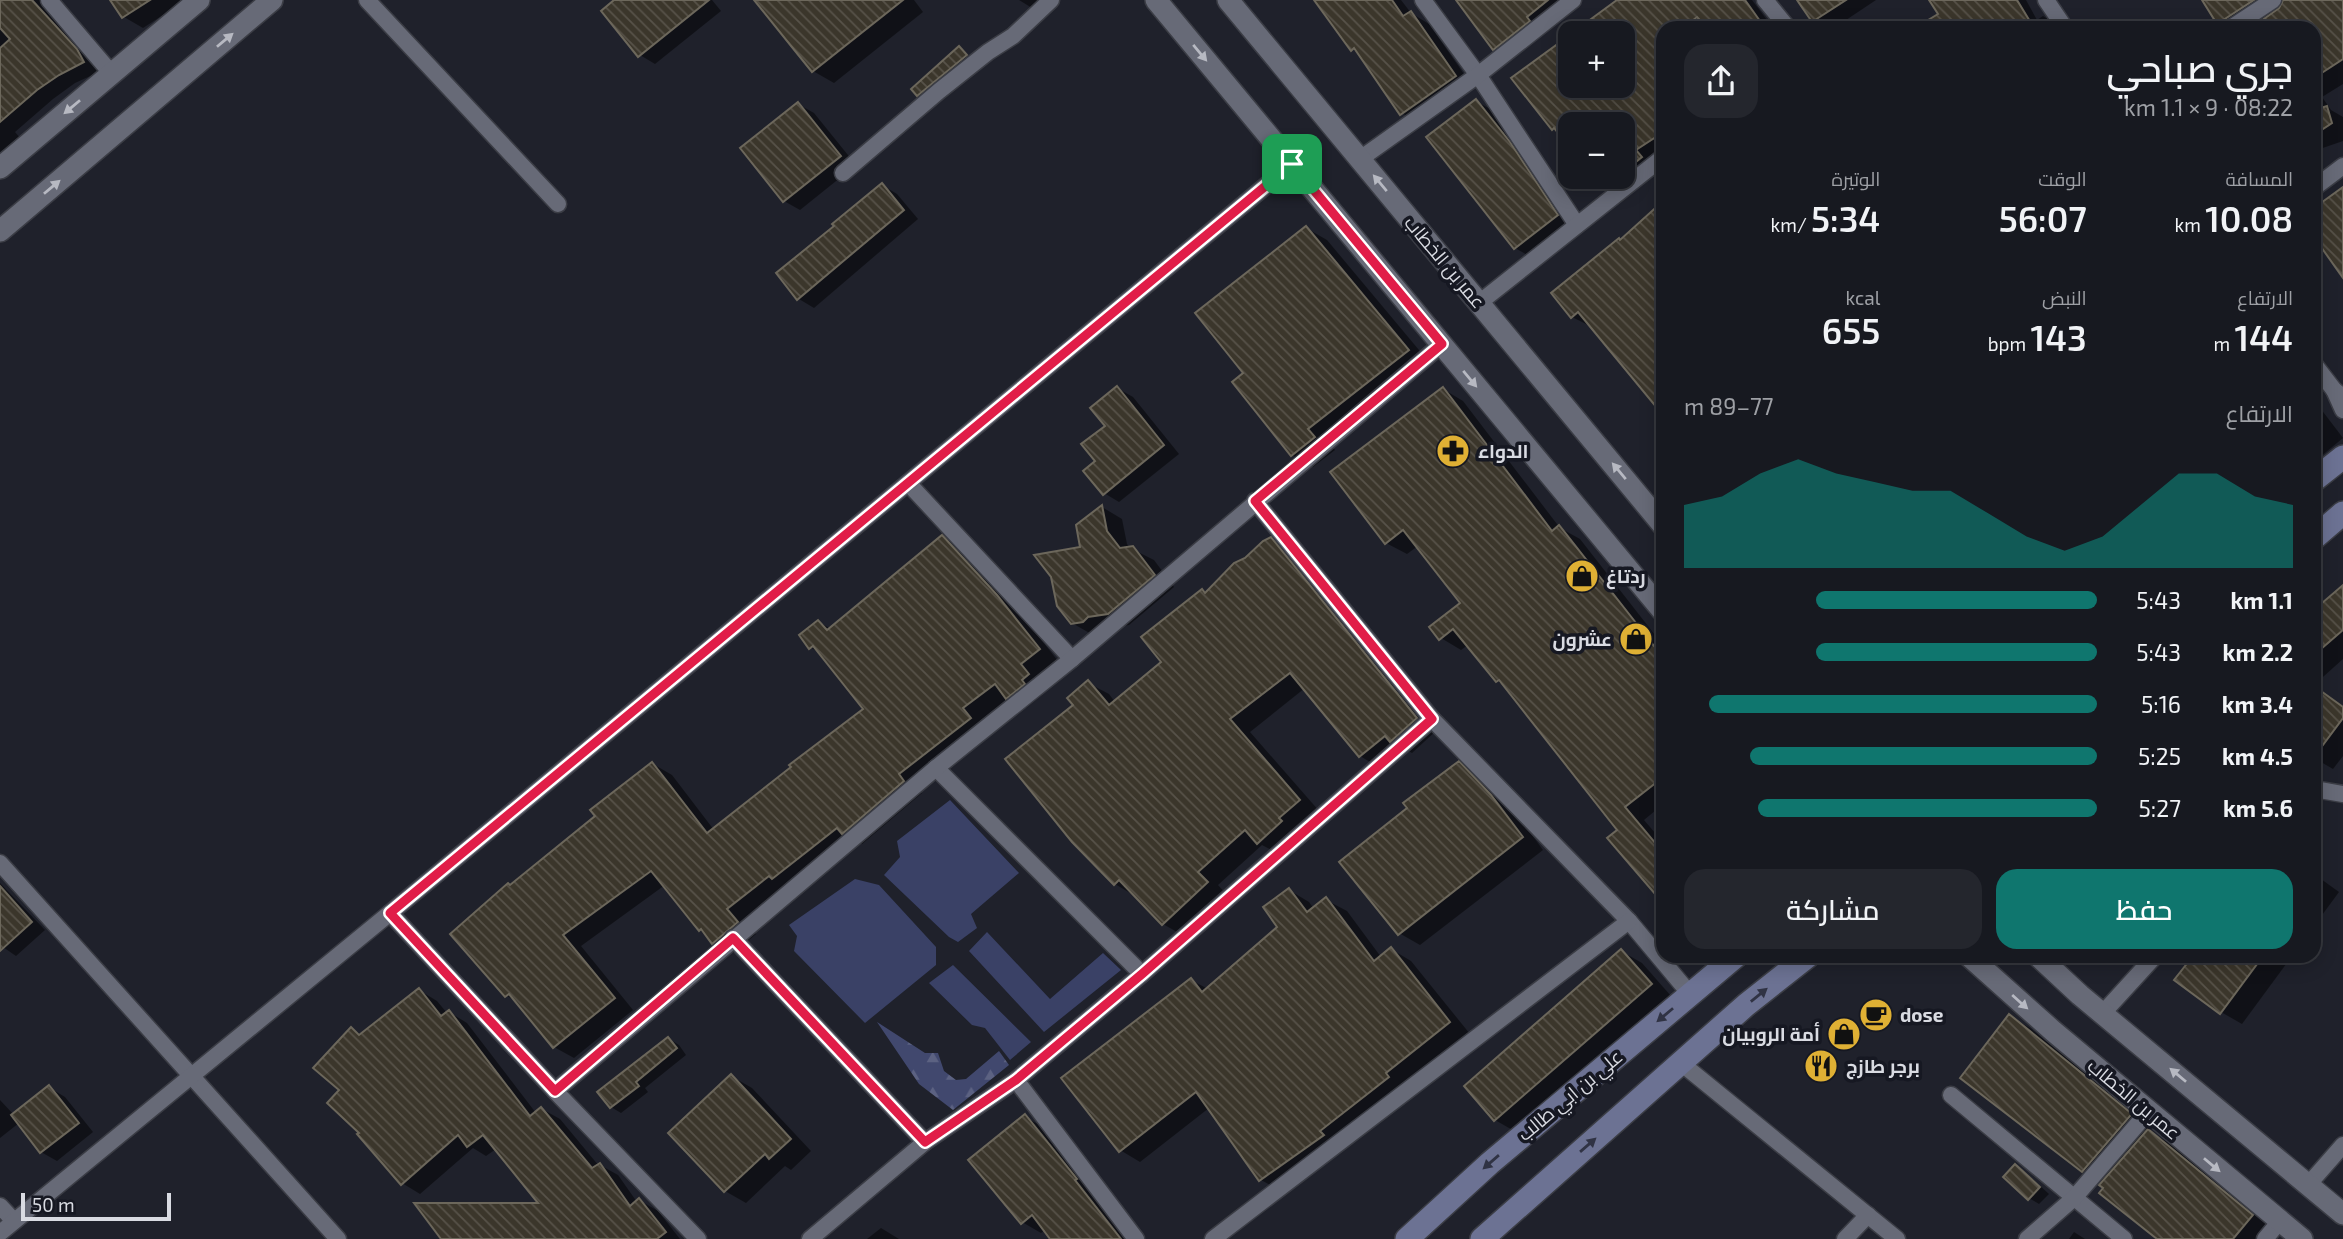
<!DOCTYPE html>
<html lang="ar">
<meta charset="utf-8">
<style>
:root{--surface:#171920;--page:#24262d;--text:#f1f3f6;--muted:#9ea0a5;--line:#36383e;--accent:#0f766e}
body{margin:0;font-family:"Exo 2",Cairo,sans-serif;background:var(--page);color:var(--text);direction:rtl;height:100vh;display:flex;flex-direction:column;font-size:26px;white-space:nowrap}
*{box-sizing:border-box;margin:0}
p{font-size:23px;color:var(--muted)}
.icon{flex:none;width:38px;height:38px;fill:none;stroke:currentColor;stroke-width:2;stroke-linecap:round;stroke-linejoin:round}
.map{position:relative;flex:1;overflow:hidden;direction:ltr}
.sheet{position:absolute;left:1656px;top:21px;width:665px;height:942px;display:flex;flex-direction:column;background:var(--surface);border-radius:21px;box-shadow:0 4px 18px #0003,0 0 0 2px var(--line);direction:rtl}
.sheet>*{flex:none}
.fabs{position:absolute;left:1558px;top:21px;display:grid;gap:14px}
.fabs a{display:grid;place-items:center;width:77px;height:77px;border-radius:14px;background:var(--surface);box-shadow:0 4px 18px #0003,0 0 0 2px var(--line);font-size:35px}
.scale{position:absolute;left:21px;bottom:18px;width:150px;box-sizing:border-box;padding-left:7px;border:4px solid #d9dbe2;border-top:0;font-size:19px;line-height:24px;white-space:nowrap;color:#d9dbe2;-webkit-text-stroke:5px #161822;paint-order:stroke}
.pin{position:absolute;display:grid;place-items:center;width:60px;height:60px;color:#fff;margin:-30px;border-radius:14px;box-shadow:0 4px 10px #0006}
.round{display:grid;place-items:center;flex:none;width:74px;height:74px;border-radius:21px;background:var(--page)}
.headline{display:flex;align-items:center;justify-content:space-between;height:119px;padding:0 28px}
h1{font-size:38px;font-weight:600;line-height:52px}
.figures{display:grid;grid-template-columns:repeat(3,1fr);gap:10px;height:119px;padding:7px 28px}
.figures div{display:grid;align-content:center}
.figures b{font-size:35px;font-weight:600}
.figures small{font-size:19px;font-weight:400}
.figures p{font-size:19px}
.chart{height:196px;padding:14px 28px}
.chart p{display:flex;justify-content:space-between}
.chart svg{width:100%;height:126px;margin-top:7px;fill:var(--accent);opacity:.7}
.action{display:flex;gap:14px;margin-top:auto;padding:14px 28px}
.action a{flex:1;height:80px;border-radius:21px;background:var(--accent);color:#fff;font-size:28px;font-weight:600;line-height:80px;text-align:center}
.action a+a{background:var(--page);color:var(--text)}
ul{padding:0 28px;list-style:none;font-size:23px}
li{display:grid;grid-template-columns:112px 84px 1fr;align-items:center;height:52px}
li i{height:18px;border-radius:9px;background:var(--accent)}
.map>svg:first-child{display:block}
.green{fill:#3a4166}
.forest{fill:url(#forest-firs)}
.shadow{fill:#0007}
.building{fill:url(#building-back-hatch);stroke:#6c675b;stroke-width:2}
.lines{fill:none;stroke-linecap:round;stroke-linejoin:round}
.minor-casing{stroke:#3b3d45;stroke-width:19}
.tertiary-casing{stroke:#3b3d45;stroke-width:24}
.secondary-casing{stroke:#3b3d45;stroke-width:26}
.minor{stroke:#676a77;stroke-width:16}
.tertiary{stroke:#676a77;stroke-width:21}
.secondary{stroke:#6c7293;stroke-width:23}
.oneway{fill:#b7b9c2}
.oneway2{fill:#303344}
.route-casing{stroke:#fff;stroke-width:14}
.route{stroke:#e11d48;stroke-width:9}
.labels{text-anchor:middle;stroke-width:7;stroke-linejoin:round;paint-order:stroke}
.street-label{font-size:19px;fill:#d9dbe2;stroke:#161822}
.poi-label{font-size:19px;font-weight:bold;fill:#d9dbe2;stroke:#161822;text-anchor:start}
</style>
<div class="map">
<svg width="2343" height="1239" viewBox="0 0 2343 1239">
<defs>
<pattern id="forest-firs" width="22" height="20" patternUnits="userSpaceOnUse" patternTransform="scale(1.75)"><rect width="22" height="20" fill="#41486e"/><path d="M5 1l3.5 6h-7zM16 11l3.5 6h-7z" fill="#5c6282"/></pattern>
<pattern id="building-back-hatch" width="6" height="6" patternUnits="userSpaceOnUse" patternTransform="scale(1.75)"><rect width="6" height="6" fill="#3b362b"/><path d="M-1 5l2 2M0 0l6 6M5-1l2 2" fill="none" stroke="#575249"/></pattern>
</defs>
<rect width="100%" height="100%" fill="#1f212b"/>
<g class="green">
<polygon points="950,800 1019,873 971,914 977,928 958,942 949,937 884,875 900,857 897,841"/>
<polygon points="855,879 879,885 936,947 936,965 865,1023 794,951 797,936 789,925"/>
<polygon points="987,932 1050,999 1103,953 1121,970 1044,1032 969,951"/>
<polygon points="953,965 1031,1042 1010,1060 985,1028 972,1025 929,983"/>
</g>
<polygon class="forest" points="877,1022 925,1053 938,1053 944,1071 956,1080 966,1079 999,1051 1009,1065 953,1110 919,1084"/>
<g class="shadow">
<polygon points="0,0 52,0 99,72 75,83 53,99 15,132 26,145 0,165"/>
<polygon points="112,0 186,0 143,28 124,17"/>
<polygon points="617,0 712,0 721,11 655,64 640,55"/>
<polygon points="757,0 914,0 923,12 834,83 813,71"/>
<polygon points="1019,0 1041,0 1032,8"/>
<polygon points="1316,0 1401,0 1411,13 1429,24 1473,87 1420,124 1402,113 1361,54 1352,49"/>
<polygon points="1458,0 1573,0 1509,58 1494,49"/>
<polygon points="1620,0 1752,0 1773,28 1662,28 1662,152 1619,196 1604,187 1595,177 1622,177 1622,124 1570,124 1559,132 1553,129 1570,86 1622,86 1622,33 1576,33"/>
<polygon points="1799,0 1876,0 1834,28 1826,28 1813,21"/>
<polygon points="1938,0 2026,0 2037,20 2043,16 2061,28 1918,28 1940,14"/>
<polygon points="2204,0 2283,0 2240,28 2227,28 2219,23"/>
<polygon points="2320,0 2343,0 2343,84 2322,97 2331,110 2343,117 2343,141 2314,151 2314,28 2268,28"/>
<polygon points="963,51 970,59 923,97 918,95"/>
<polygon points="1476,101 1497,113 1578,227 1536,260 1515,248"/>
<polygon points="798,104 814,113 856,165 800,210 784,201"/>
<polygon points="882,185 897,194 918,219 814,308 799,299 836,227"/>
<polygon points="1662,204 1662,270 1655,277 1662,286 1662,411 1592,327 1572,317 1621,241"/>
<polygon points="1306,228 1327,240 1429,362 1328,441 1335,450 1313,467 1292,455 1246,373"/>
<polygon points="1117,388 1133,397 1179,454 1119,502 1104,493 1098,462"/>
<polygon points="1443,389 1463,401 1560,528 1580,539 1662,644 1662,805 1644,820 1662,841 1662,900 1609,838 1619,830 1507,687 1497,681 1468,645 1461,650 1441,638 1462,603 1418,546 1407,554 1386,543"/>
<polygon points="2314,400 2343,438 2314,462"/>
<polygon points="1102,507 1122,519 1127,544 1130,548 1154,560 1174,587 1129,625 1109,628 1093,635 1072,623 1082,548"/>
<polygon points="942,537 961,548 1016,608 1058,661 1040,692 1042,695 1026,708 1009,699 981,720 989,729 916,786 922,793 862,844 855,840 745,920 756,934 733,953 714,942 700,930 665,885 581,946 633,1010 574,1058 554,1047 519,1003 507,996 511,887 597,816 653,764 672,775 714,830 866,710 821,654 810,647 819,622 831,629"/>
<polygon points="1271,539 1291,551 1437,730 1412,753 1405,749 1380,768 1360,756 1305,688 1250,732 1320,812 1279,854 1262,845 1218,885 1227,895 1184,936 1163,924 1135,896 1115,884 1075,705 1088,683 1109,694 1115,702 1164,662 1207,594"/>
<polygon points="2343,587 2343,659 2314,685 2314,612"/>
<polygon points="2314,687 2343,706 2343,756 2333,769 2314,758"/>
<polygon points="1459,763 1480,775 1512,808 1543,850 1420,945 1399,933 1409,808"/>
<polygon points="2314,874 2339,892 2314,926"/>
<polygon points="0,883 45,930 16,956 0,945"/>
<polygon points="1289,890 1309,902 1314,909 1326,900 1347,911 1381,957 1391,949 1411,961 1470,1034 1281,1191 1261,1180 1209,1108 1140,1162 1120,1150 1191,980 1208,989 1279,927"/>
<polygon points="1662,913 1662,923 1657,918"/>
<polygon points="1621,951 1642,963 1671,996 1516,1132 1495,1120"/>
<polygon points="2152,956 2175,956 2170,956 2163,962"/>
<polygon points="2195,956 2292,956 2242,1024 2221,1012 2177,980"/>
<polygon points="419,990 437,1001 447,1013 449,1012 467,1023 536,1113 542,1109 560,1119 599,1166 600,1165 618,1175 637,1202 639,1200 658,1211 680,1239 443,1239 542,1205 496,1149 486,1156 473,1148 420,1194 402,1183 341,1090 351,1029 362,1035"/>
<polygon points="2009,1016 2030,1028 2151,1127 2149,1131 2169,1143 2272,1228 2264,1239 2160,1239 2106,1188 2104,1182 2083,1171 1962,1077"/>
<polygon points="669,1039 679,1045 686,1055 645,1088 648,1092 621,1113 611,1107 600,1092"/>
<polygon points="731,1076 752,1088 811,1151 791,1170 785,1166 746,1203 725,1191"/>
<polygon points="50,1088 65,1097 93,1132 57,1161 41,1152 19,1123 0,1138 0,1100 14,1115"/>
<polygon points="1025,1117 1043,1127 1130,1239 1052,1239 1045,1230 1041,1233 1022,1222"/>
<polygon points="2015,1166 2025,1172 2049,1194 2039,1204 2029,1198"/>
<polygon points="881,1228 899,1239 867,1239"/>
<polygon points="2074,1232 2085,1239 2069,1239"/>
</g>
<g class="building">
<polygon points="0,0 32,0 77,49 84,62 59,75 37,90 0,122 0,48 10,39 0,28"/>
<polygon points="110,0 150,0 122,18"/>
<polygon points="614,0 709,0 638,57 601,11"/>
<polygon points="754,0 903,0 812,72"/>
<polygon points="1314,0 1392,0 1403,16 1411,11 1456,76 1400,115 1354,48 1351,51"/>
<polygon points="1456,0 1548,0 1527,17 1530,21 1493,50"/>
<polygon points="1617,0 1745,0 1765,28 1707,28 1697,17 1683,28 1662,28 1662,133 1636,150 1642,157 1622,173 1622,124 1570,124 1570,148 1554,128 1552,130 1511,78 1570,35 1570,86 1622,86 1622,33 1572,33"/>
<polygon points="1797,0 1846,0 1812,22"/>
<polygon points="1929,0 2017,0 2034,28 1915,28 1938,14"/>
<polygon points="2202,0 2254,0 2217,24"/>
<polygon points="2283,0 2343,0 2343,59 2314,78 2314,28 2266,28 2261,21 2279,8"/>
<polygon points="959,46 967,55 917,96 911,89"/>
<polygon points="1476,99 1510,142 1558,215 1514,249 1426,137"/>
<polygon points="798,102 841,156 783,202 740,148"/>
<polygon points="2327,106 2332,123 2314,135 2314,110"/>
<polygon points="882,183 904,210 797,300 776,273 834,226 832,224"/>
<polygon points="2343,187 2343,278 2314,237 2314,208"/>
<polygon points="1662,202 1662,414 1578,312 1571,318 1551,293 1619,238 1620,240"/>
<polygon points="1306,226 1409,350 1308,429 1315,437 1291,456 1232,382 1243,373 1195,313"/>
<polygon points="1117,386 1164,445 1103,495 1083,471 1095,461 1081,444 1105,426 1090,408"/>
<polygon points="1443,387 1552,531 1559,525 1662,656 1662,778 1625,807 1662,851 1662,902 1607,838 1617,830 1499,680 1496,682 1453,629 1439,640 1429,627 1460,603 1403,530 1385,544 1330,472"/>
<polygon points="1102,505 1107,531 1120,548 1133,546 1155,575 1108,614 1088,617 1083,622 1071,624 1057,606 1051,577 1034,555 1080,547 1076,525"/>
<polygon points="942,535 997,595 1040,649 1021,664 1029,674 1022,680 1025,684 1006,699 995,684 963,708 971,718 899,774 904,781 842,834 837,828 772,879 769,876 727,909 738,922 712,944 701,929 699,931 651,871 563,935 615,998 553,1048 509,994 505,997 450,934 508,883 510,885 595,816 590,810 652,762 707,833 791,767 789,765 863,709 813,646 809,649 799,635 818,620 827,630"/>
<polygon points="1271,537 1417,718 1390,742 1385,736 1359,757 1290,673 1230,719 1300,800 1279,818 1282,821 1257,844 1245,830 1198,872 1208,882 1162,925 1119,880 1114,885 1072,842 1005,759 1073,705 1067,698 1088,680 1109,705 1161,662 1141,637 1202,589 1205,593 1234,563 1245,558 1263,541"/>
<polygon points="2343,585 2343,630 2314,655 2314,610"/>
<polygon points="2314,686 2343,707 2343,718 2314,757"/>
<polygon points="1459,761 1491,795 1523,837 1398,935 1339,862 1407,808 1403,803"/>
<polygon points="0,886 32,922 0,951"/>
<polygon points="1289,888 1307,912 1326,897 1374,961 1391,947 1450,1022 1386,1073 1389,1077 1320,1131 1324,1135 1259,1181 1196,1092 1119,1152 1061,1078 1191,978 1202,992 1277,927 1263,907"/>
<polygon points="1621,949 1652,984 1494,1121 1464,1086"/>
<polygon points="2193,956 2263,956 2220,1014 2174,980"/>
<polygon points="419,988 441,1016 449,1010 530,1116 541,1107 592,1168 600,1163 630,1206 639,1198 666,1232 657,1239 441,1239 414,1203 538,1203 483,1135 467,1147 458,1135 401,1185 357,1134 359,1133 327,1103 339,1090 313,1068 351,1027 359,1035"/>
<polygon points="2009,1014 2131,1113 2131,1115 2082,1172 1960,1078"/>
<polygon points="668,1037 677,1048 636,1082 639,1086 610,1108 597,1092"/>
<polygon points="731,1074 791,1139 769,1159 765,1154 724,1192 668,1133"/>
<polygon points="49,1085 79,1123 40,1153 11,1115"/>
<polygon points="1025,1114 1077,1179 1075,1180 1121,1239 1050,1239 1032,1215 1021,1224 968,1160"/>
<polygon points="2148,1129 2253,1215 2233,1239 2157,1239 2099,1193 2103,1188 2099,1185"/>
<polygon points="2015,1164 2040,1187 2028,1200 2003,1177"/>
</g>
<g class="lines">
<defs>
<g id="minor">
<polyline points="49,0 112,74"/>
<polyline points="367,0 558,204"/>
<polyline points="1423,0 1478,75 1577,225"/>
<polyline points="1765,0 1788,28"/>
<polyline points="2046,0 2065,28"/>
<polyline points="2231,28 2273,0"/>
<polyline points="1360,159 1478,75 1573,0"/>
<polyline points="843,173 939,91 988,52 1013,36 1051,0"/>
<polyline points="2314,188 2343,166"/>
<polyline points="1479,303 1662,158"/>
<polyline points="2314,364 2334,390"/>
<polyline points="2343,397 2334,390 2343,410"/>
<polyline points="908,483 1072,659"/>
<polyline points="1255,501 1432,719 1629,921 1690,994"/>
<polyline points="936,768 1142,974"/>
<polyline points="2314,789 2343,794"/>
<polyline points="0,863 338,1239"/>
<polyline points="390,913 555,1091 698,1239"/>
<polyline points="733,938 925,1142"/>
<polyline points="2103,1013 2155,956"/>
<polyline points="1681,1063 1897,1239"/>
<polyline points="1016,1080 1136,1239"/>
<polyline points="555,1091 936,768 1072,659 1442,344"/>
<polyline points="1951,1095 2124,1239"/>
<polyline points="2308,1185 2343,1145"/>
<polyline points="0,1206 14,1221"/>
<polyline points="0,1233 390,913 1292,164"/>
<polyline points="810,1239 925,1142 1016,1080 1142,974 1432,719"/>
<polyline points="1213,1239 1629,921"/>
<polyline points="1845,1239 1868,1215"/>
<polyline points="2027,1239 2074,1198 2148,1112"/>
<polyline points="2265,1239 2280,1221"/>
</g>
<g id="tertiary">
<polyline points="1156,0 1662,610"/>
<polyline points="1228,0 1662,524"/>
<polyline points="0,168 199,0"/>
<polyline points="0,231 272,0"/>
<polyline points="1969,956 2053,1031 2302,1239"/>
<polyline points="2038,956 2080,995 2343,1214"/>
</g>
<g id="secondary">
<polyline points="2314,480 2343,457"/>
<polyline points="2314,538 2343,513"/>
<polyline points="1407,1239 1490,1163 1736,956"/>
<polyline points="1482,1239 1746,1005 1808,956"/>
</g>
</defs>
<use href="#minor" class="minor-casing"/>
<use href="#tertiary" class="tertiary-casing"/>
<use href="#secondary" class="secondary-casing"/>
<use href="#minor" class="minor"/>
<use href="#tertiary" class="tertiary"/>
<use href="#secondary" class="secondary"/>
</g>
<defs><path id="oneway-solid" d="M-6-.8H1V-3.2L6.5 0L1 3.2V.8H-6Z" transform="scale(1.75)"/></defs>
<g class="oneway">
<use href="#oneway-solid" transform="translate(225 40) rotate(-40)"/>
<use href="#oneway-solid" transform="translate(1200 53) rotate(50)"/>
<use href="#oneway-solid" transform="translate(72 107) rotate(140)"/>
<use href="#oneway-solid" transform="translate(1380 183) rotate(-130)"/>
<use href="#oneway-solid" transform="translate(52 187) rotate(-40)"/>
<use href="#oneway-solid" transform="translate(1470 379) rotate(50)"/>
<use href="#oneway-solid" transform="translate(1619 471) rotate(-130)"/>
<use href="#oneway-solid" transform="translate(2020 1002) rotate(42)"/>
<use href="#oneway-solid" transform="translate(2178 1075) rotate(-140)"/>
<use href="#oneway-solid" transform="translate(2212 1165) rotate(40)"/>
</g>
<g class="oneway2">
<use href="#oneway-solid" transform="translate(1759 995) rotate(-39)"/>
<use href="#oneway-solid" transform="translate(1665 1015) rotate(140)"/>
<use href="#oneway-solid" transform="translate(1588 1145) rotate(-41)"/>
<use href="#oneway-solid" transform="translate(1491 1162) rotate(139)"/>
</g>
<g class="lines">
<defs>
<polygon id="route" points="1292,164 1442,344 1255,501 1432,719 1142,974 1016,1080 925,1142 733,938 555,1091 390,913"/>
</defs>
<use href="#route" class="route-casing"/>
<use href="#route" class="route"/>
</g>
<defs>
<symbol id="pharmacy-disc" viewBox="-11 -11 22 22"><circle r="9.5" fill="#dfb034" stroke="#161822"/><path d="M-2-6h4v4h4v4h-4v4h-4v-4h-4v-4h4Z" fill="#111"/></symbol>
<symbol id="shop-disc" viewBox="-11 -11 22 22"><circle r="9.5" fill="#dfb034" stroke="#161822"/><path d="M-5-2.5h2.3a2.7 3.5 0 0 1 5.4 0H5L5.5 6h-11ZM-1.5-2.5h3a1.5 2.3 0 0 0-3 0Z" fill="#111"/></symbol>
<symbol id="cafe-disc" viewBox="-11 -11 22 22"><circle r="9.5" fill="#dfb034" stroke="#161822"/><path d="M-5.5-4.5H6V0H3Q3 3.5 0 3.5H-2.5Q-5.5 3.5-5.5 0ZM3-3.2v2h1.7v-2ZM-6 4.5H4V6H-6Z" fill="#111"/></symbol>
<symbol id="restaurant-disc" viewBox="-11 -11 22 22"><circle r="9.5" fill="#dfb034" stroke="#161822"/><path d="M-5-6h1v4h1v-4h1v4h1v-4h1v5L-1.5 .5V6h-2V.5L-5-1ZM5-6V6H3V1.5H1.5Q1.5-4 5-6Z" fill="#111"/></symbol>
</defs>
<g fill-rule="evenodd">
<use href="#pharmacy-disc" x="1434" y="432" width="38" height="38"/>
<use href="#shop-disc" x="1563" y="557" width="38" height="38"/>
<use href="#shop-disc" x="1617" y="620" width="38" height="38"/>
<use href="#cafe-disc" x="1857" y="996" width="38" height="38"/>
<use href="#shop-disc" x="1825" y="1015" width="38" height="38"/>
<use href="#restaurant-disc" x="1802" y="1047" width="38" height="38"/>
</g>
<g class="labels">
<g class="street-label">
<text transform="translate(1445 262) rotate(50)" y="7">عمر بن الخطاب</text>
<text transform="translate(1570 1095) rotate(-40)" y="7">علي بن ابي طالب</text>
<text transform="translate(2134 1099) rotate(40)" y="7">عمر بن الخطاب</text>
</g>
<g class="poi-label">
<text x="1478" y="458">الدواء</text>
<text x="1606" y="583">ردتاغ</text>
<text x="1612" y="646" text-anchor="end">عشرون</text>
<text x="1900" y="1022">dose</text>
<text x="1820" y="1041" text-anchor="end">أمة الروبيان</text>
<text x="1846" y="1073">برجر طازج</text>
</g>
</g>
</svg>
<div class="fabs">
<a>+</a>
<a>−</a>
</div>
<div class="scale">50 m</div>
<div class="pin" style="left:1292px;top:164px;background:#1e9e55"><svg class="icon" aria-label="arrive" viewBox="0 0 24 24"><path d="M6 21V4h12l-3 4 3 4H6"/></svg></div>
<section class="sheet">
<div class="headline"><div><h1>جري صباحي</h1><p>08:22 · 9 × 1.1 km</p></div><a class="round"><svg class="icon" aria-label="share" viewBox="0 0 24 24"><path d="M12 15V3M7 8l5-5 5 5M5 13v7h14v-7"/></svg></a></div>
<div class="figures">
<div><p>المسافة</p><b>10.08<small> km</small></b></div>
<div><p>الوقت</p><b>56:07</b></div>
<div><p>الوتيرة</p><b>5:34<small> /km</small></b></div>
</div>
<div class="figures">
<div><p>الارتفاع</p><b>144<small> m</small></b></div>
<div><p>النبض</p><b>143<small> bpm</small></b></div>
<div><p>kcal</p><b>655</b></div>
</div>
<div class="chart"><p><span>الارتفاع</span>77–89 m</p>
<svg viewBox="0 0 160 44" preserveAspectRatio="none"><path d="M0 44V22L10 19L20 11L30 6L40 11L50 14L60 17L70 17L80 25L90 33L100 38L110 33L120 22L130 11L140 11L150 19L160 22V44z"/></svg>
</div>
<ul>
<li><b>1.1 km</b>5:43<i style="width:68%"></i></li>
<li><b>2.2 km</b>5:43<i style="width:68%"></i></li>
<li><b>3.4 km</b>5:16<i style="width:94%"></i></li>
<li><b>4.5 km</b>5:25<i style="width:84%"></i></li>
<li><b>5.6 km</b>5:27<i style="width:82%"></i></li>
</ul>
<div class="action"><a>حفظ</a><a>مشاركة</a></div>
</section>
</div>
